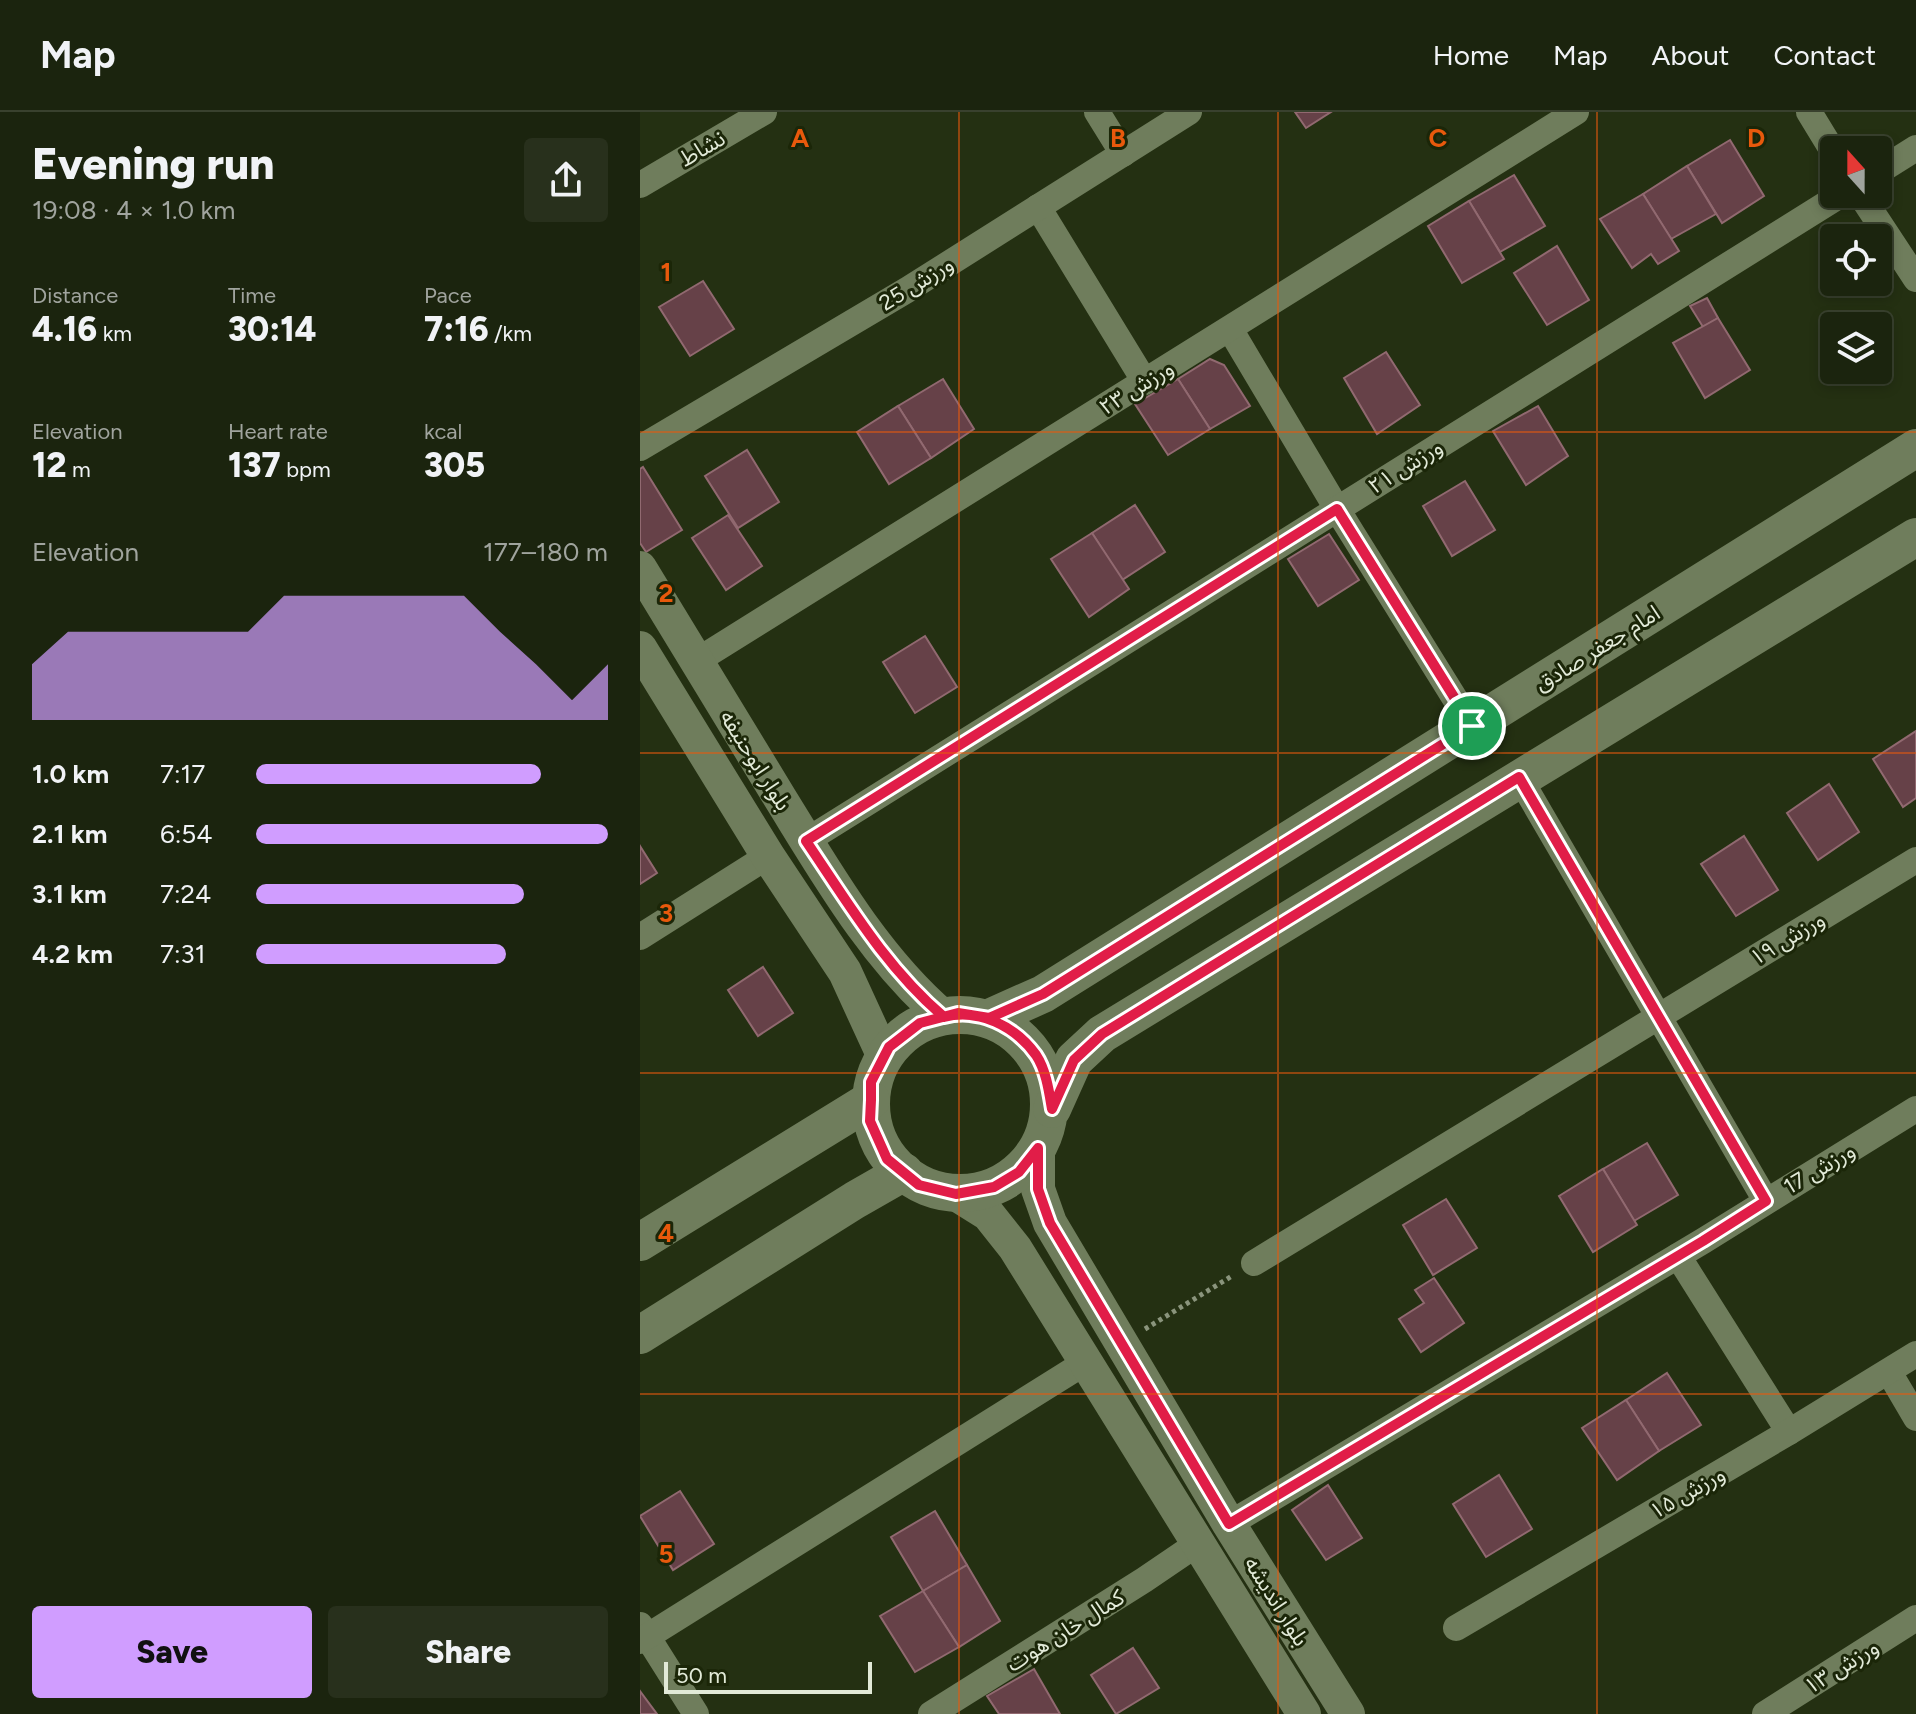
<!DOCTYPE html>
<meta charset="utf-8">
<style>
:root{--surface:#1b240e;--page:#28301c;--text:#f1f3f6;--muted:#a0a49e;--line:#39412e;--accent:#d09dff}
body{margin:0;font-family:Figtree,"Noto Sans Arabic",sans-serif;background:var(--page);color:var(--text);height:100vh;display:flex;flex-direction:column;font-size:30px;white-space:nowrap}
*{box-sizing:border-box;margin:0}
p{font-size:26px;color:var(--muted)}
.icon{flex:none;width:44px;height:44px;fill:none;stroke:currentColor;stroke-width:2;stroke-linecap:round;stroke-linejoin:round}
.map{position:relative;flex:1;overflow:hidden}
.details{display:flex;flex-direction:column;background:var(--surface);width:640px}
.details>*{flex:none}
.needle{width:52px;rotate:339deg}
.buttons{position:absolute;left:1180px;top:24px;display:grid;gap:16px}
.buttons a{display:grid;place-items:center;width:72px;height:72px;border-radius:8px;background:var(--surface);box-shadow:0 4px 12px #0003,0 0 0 2px var(--line);font-size:40px}
.scale{position:absolute;left:24px;bottom:20px;width:208px;box-sizing:border-box;padding-left:8px;border:4px solid #e2ead8;border-top:0;font-size:22px;line-height:28px;white-space:nowrap;color:#e2ead8;-webkit-text-stroke:6px #1b2608;paint-order:stroke}
.pin{position:absolute;display:grid;place-items:center;width:68px;height:68px;color:#fff;margin:-34px;border:4px solid #fff;border-radius:50%;box-shadow:0 2px 8px #0007}
.round{display:grid;place-items:center;flex:none;width:84px;height:84px;border-radius:8px;background:var(--page)}
.summary{display:flex;align-items:center;justify-content:space-between;height:136px;padding:0 32px}
h1{font-size:44px;font-weight:800;line-height:60px}
.figures{display:grid;grid-template-columns:repeat(3,1fr);gap:12px;height:136px;padding:8px 32px}
.figures div{display:grid;align-content:center}
.figures b{font-size:34px;font-weight:800}
.figures small{font-size:22px;font-weight:400}
.figures p{font-size:22px}
.chart{height:224px;padding:16px 32px}
.chart p{display:flex;justify-content:space-between}
.chart svg{width:100%;height:144px;margin-top:8px;fill:var(--accent);opacity:.7}
.cta{display:flex;gap:16px;margin-top:auto;padding:16px 32px}
.cta a{flex:1;height:92px;border-radius:8px;background:var(--accent);color:#111;font-size:32px;font-weight:800;line-height:92px;text-align:center}
.cta a+a{background:var(--page);color:var(--text)}
ul{padding:0 32px;list-style:none;font-size:26px}
li{display:grid;grid-template-columns:128px 96px 1fr;align-items:center;height:60px}
li i{height:20px;border-radius:10px;background:var(--accent)}
header{display:flex;align-items:center;gap:48px;box-sizing:border-box;height:112px;padding:0 40px;background:var(--surface);border-bottom:2px solid var(--line)}
header strong{font-size:38px}
nav{display:flex;gap:44px;margin-inline-start:auto;font-size:28px}
main{display:flex;flex:1;min-height:0}
.map>svg:first-child{display:block}
.building{fill:#664148;stroke:#916970;stroke-width:2}
.lines{fill:none;stroke-linecap:round;stroke-linejoin:round}
.path{stroke:#8a947c;stroke-width:5;stroke-dasharray:4 4;stroke-linecap:butt}
.minor{stroke:#6f7d5c;stroke-width:26}
.tertiary{stroke:#6f7d5c;stroke-width:34}
.secondary{stroke:#6f7d5c;stroke-width:38}
.route-casing{stroke:#fff;stroke-width:16}
.route{stroke:#e11d48;stroke-width:10}
.grid{fill:none;stroke:#e8590c;stroke-width:2;stroke-opacity:0.55}
.labels{text-anchor:middle;stroke-width:6;stroke-linejoin:round;paint-order:stroke}
.street-label{font-size:22px;fill:#e2ead8;stroke:#1b2608}
.grid-label{font-size:26px;text-anchor:middle;font-weight:bold;fill:#e8590c;stroke:#1b2608;stroke-width:6;stroke-linejoin:round;paint-order:stroke}
</style>
<header>
<strong>Map</strong>
<nav><a>Home</a><a>Map</a><a>About</a><a>Contact</a></nav>
</header>
<main>
<section class="details">
<div class="summary"><div><h1>Evening run</h1><p>19:08 · 4 × 1.0 km</p></div><a class="round"><svg class="icon" aria-label="share" viewBox="0 0 24 24"><path d="M12 15V3M7 8l5-5 5 5M5 13v7h14v-7"/></svg></a></div>
<div class="figures">
<div><p>Distance</p><b>4.16<small> km</small></b></div>
<div><p>Time</p><b>30:14</b></div>
<div><p>Pace</p><b>7:16<small> /km</small></b></div>
</div>
<div class="figures">
<div><p>Elevation</p><b>12<small> m</small></b></div>
<div><p>Heart rate</p><b>137<small> bpm</small></b></div>
<div><p>kcal</p><b>305</b></div>
</div>
<div class="chart"><p><span>Elevation</span>177–180 m</p>
<svg viewBox="0 0 160 44" preserveAspectRatio="none"><path d="M0 44V27L10 17L20 17L30 17L40 17L50 17L60 17L70 6L80 6L90 6L100 6L110 6L120 6L130 17L140 27L150 38L160 27V44z"/></svg>
</div>
<ul>
<li><b>1.0 km</b>7:17<i style="width:81%"></i></li>
<li><b>2.1 km</b>6:54<i style="width:100%"></i></li>
<li><b>3.1 km</b>7:24<i style="width:76%"></i></li>
<li><b>4.2 km</b>7:31<i style="width:71%"></i></li>
</ul>
<div class="cta"><a>Save</a><a>Share</a></div>
</section>
<div class="map">
<svg width="1276" height="1602" viewBox="0 0 1276 1602">
<rect width="100%" height="100%" fill="#243012"/>
<g class="building">
<polygon points="655,0 691,0 666,16"/>
<polygon points="1090,28 1124,84 1082,111 1047,54"/>
<polygon points="1047,54 1076,102 1031,127 1003,82"/>
<polygon points="874,63 905,114 860,140 829,89"/>
<polygon points="1003,82 1039,139 1018,152 1011,142 992,156 960,107"/>
<polygon points="829,89 864,147 822,171 788,114"/>
<polygon points="917,134 949,188 907,213 874,161"/>
<polygon points="63,169 94,217 50,244 19,195"/>
<polygon points="1067,186 1078,206 1063,215 1050,194"/>
<polygon points="1078,206 1110,258 1065,286 1033,231"/>
<polygon points="746,240 780,293 737,322 704,266"/>
<polygon points="570,247 584,253 610,294 570,317 538,267"/>
<polygon points="303,267 334,317 291,346 258,294"/>
<polygon points="538,267 570,317 528,343 495,292"/>
<polygon points="258,294 291,346 249,372 217,320"/>
<polygon points="898,294 928,344 886,373 853,319"/>
<polygon points="107,338 139,390 98,416 65,364"/>
<polygon points="3,355 42,418 6,440 0,431 0,357"/>
<polygon points="825,369 855,418 812,444 783,394"/>
<polygon points="495,393 525,440 482,468 452,421"/>
<polygon points="88,403 122,454 86,478 52,426"/>
<polygon points="452,421 489,477 449,505 411,447"/>
<polygon points="689,422 719,468 678,494 648,447"/>
<polygon points="285,524 317,575 275,601 243,550"/>
<polygon points="1276,619 1276,686 1263,695 1233,647"/>
<polygon points="1189,672 1219,720 1178,748 1147,701"/>
<polygon points="1104,724 1138,778 1096,804 1061,752"/>
<polygon points="0,734 17,761 0,772"/>
<polygon points="123,855 153,901 118,924 88,878"/>
<polygon points="1007,1031 1038,1083 994,1109 963,1057"/>
<polygon points="963,1057 997,1113 953,1140 919,1084"/>
<polygon points="806,1087 837,1136 793,1163 763,1113"/>
<polygon points="794,1166 824,1211 781,1240 759,1207 784,1191 775,1178"/>
<polygon points="1027,1261 1061,1313 1019,1339 986,1288"/>
<polygon points="986,1288 1019,1339 977,1368 942,1316"/>
<polygon points="859,1363 892,1417 846,1445 813,1392"/>
<polygon points="688,1373 722,1426 686,1448 652,1398"/>
<polygon points="40,1379 74,1432 33,1458 0,1404"/>
<polygon points="295,1399 327,1453 283,1479 251,1425"/>
<polygon points="327,1453 360,1509 319,1535 283,1479"/>
<polygon points="283,1479 319,1535 275,1560 240,1504"/>
<polygon points="493,1536 519,1576 476,1602 451,1563"/>
<polygon points="394,1557 420,1602 359,1602 347,1584"/>
<polygon points="0,1579 17,1602 0,1602"/>
</g>
<g class="lines">
<polyline class="path" points="505,1217 592,1164"/>
<g class="minor">
<polyline points="457,0 483,42"/>
<polyline points="1169,0 1194,41"/>
<polyline points="1238,60 1276,36"/>
<polyline points="0,73 124,0"/>
<polyline points="1220,82 1276,167"/>
<polyline points="398,95 505,270"/>
<polyline points="590,217 697,397 832,614"/>
<polyline points="0,336 267,178 549,0"/>
<polyline points="55,550 936,0"/>
<polyline points="879,665 1126,1089"/>
<polyline points="166,729 1202,82"/>
<polyline points="0,825 128,744"/>
<polyline points="1038,1144 1149,1320"/>
<polyline points="614,1151 1276,748"/>
<polyline points="1249,1260 1276,1306"/>
<polyline points="589,1412 1063,1129 1276,997"/>
<polyline points="0,1513 56,1602"/>
<polyline points="816,1516 1149,1320 1276,1242"/>
<polyline points="0,1529 446,1250"/>
<polyline points="291,1602 504,1468 557,1432"/>
<polyline points="1125,1602 1276,1506"/>
</g>
<g class="tertiary">
<path d="M 0,456 C 47,533 93,609 140,686 C 187,762 235,846 304,905"/>
<polyline points="0,536 128,744 205,860 244,945"/>
<polyline points="398,1036 398,1077 410,1111 589,1412 708,1602"/>
<polyline points="316,1082 348,1102 375,1136 664,1602"/>
</g>
<g class="secondary">
<circle cx="320" cy="992" r="89"/>
<polyline points="349,906 403,882 1276,336"/>
<polyline points="412,997 434,948 462,922 1276,425"/>
<polyline points="0,1130 231,988"/>
<polyline points="0,1223 215,1088 264,1060"/>
</g>
</g>
<g class="lines">
<defs>
<path id="route" d="M 832,614 L 403,882 L 349,906 L 318,901 L 280,911 L 249,935 L 231,970 L 231,988 L 230,1009 L 247,1047 L 279,1073 L 316,1082 L 354,1075 L 379,1060 L 398,1036 L 398,1077 L 410,1111 L 589,1412 L 1063,1129 L 1126,1089 L 879,665 L 462,922 L 434,948 L 412,997 C 409,979 406,958 396,943 C 375,914 339,896 304,905 C 246,856 208,791 166,729 L 697,397 L 832,614"/>
</defs>
<use href="#route" class="route-casing"/>
<use href="#route" class="route"/>
</g>
<path class="grid" d="M 319,0 L 319,1602M 638,0 L 638,1602M 957,0 L 957,1602M 0,320 L 1276,320M 0,641 L 1276,641M 0,961 L 1276,961M 0,1282 L 1276,1282"/>
<g class="labels">
<g class="street-label">
<text transform="translate(62 36) rotate(-30)" y="8">نشاط</text>
<text transform="translate(276 171) rotate(-32)" y="8">ورزش 25</text>
<text transform="translate(496 275) rotate(-32)" y="8">ورزش ۲۳</text>
<text transform="translate(765 354) rotate(-32)" y="8">ورزش ۲۱</text>
<text transform="translate(957 536) rotate(-32)" y="8">امام جعفر صادق</text>
<text transform="translate(116 648) rotate(58)" y="8">بلوار ابوحنیفه</text>
<text transform="translate(1147 826) rotate(-31)" y="8">ورزش ۱۹</text>
<text transform="translate(1179 1056) rotate(-31)" y="8">ورزش 17</text>
<text transform="translate(1047 1380) rotate(-30)" y="8">ورزش ۱۵</text>
<text transform="translate(637 1489) rotate(58)" y="8">بلوار اندیشه</text>
<text transform="translate(425 1518) rotate(-32)" y="8">کمال خان هوت</text>
<text transform="translate(1201 1554) rotate(-32)" y="8">ورزش ۱۳</text>
</g>
</g>
<g class="grid-label">
<text x="160" y="35">A</text>
<text x="478" y="35">B</text>
<text x="798" y="35">C</text>
<text x="1116" y="35">D</text>
<text x="26" y="169">1</text>
<text x="26" y="490">2</text>
<text x="26" y="810">3</text>
<text x="26" y="1130">4</text>
<text x="26" y="1451">5</text>
</g>
</svg>
<div class="buttons">
<a><svg class="needle" viewBox="-14 -14 28 28"><path d="M0-13l5 13h-10z" fill="#e53935"/><path d="M0 13l5-13h-10z" fill="#a0a49e"/></svg></a>
<a><svg class="icon" aria-label="locate" viewBox="0 0 24 24"><circle cx="12" cy="12" r="6"/><path d="M12 2v4M12 18v4M2 12h4M18 12h4"/></svg></a>
<a><svg class="icon" aria-label="layers" viewBox="0 0 24 24"><path d="M12 4l9 5-9 5-9-5zM3 14l9 5 9-5"/></svg></a>
</div>
<div class="scale">50 m</div>
<div class="pin" style="left:832px;top:614px;background:#1e9e55"><svg class="icon" aria-label="arrive" viewBox="0 0 24 24"><path d="M6 21V4h12l-3 4 3 4H6"/></svg></div>
</div>
</main>
